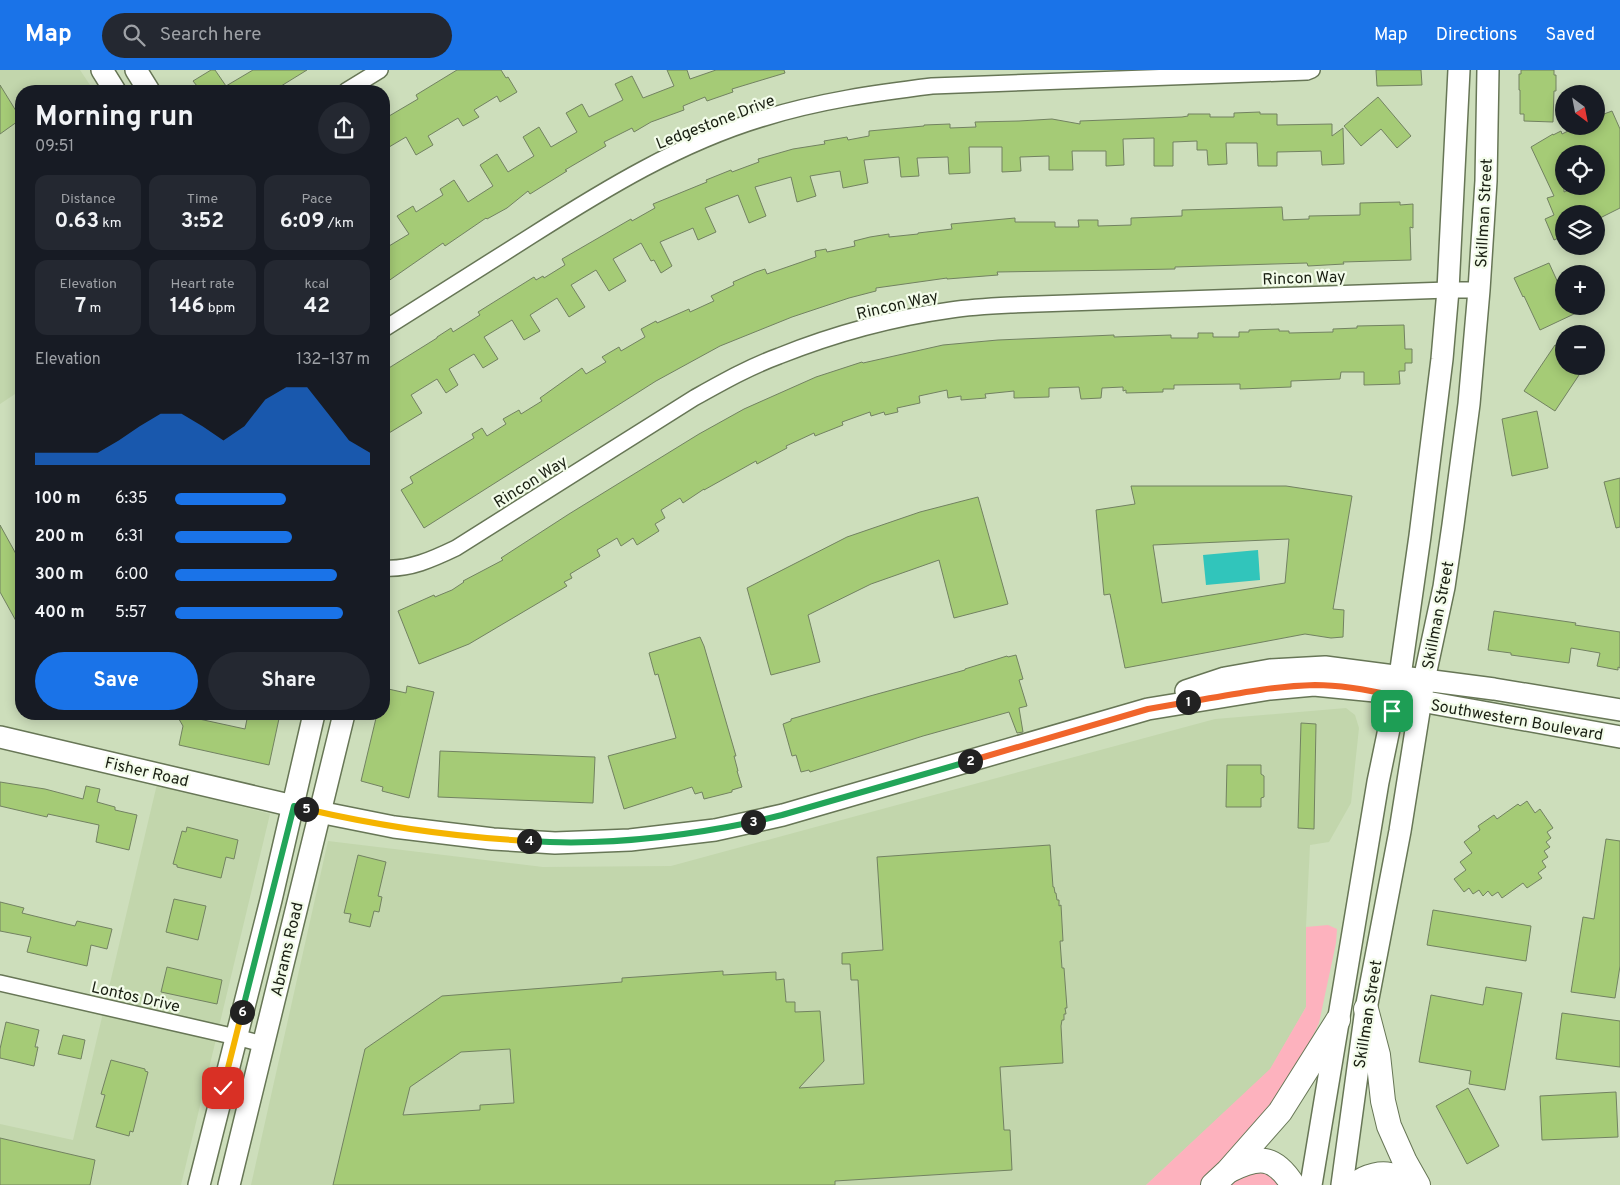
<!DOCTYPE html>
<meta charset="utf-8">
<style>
:root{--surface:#171b24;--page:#242831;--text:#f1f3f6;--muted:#9ea1a6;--accent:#1a73e8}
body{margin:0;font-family:Overpass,sans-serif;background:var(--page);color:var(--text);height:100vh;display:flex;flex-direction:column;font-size:19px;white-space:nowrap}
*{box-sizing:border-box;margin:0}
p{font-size:16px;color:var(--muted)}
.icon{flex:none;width:28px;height:28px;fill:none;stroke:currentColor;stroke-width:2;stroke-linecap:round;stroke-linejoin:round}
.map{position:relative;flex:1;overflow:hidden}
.drawer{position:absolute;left:15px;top:15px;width:375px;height:635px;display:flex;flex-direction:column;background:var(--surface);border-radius:20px;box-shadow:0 2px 12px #0003}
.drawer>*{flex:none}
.needle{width:32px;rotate:148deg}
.buttons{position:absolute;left:1555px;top:15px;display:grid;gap:10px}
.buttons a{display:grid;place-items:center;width:50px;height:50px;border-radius:50%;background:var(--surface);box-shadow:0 2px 12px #0003;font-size:25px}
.pin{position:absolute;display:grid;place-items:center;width:42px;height:42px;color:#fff;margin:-21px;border-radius:10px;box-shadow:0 2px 8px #0006}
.km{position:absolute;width:25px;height:25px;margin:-12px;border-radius:50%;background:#222;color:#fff;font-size:14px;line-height:25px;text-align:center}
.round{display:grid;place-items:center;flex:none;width:52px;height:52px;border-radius:26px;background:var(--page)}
.summary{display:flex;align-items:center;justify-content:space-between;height:85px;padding:0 20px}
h1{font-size:28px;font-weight:700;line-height:38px}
.stats{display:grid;grid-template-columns:repeat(3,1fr);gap:8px;height:85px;padding:5px 20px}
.stats div{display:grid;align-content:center;border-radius:12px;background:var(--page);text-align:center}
.stats b{font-size:21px;font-weight:700}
.stats small{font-size:14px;font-weight:400}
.stats p{font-size:14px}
.chart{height:140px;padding:10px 20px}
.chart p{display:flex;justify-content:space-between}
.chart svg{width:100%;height:90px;margin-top:5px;fill:var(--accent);opacity:.7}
.action{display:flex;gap:10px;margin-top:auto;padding:10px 20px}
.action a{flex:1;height:58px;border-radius:30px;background:var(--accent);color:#fff;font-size:20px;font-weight:700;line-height:58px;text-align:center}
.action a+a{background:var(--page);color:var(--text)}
ul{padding:0 20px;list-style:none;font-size:16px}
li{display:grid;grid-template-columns:80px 60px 1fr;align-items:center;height:38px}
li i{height:12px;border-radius:6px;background:var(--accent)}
header{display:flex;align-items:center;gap:30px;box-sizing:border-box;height:70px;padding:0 25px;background:var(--accent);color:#fff}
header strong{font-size:24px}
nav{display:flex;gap:28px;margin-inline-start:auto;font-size:18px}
.search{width:350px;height:45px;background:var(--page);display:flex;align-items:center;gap:12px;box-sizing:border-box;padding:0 18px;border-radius:28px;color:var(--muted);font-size:19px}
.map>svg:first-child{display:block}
.built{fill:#c2d6ac}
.green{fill:#fdb2be}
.water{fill:#31c5bb}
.building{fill:#a5cb76;stroke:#728261;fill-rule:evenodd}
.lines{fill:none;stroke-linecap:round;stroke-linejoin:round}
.street-casing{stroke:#677656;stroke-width:18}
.secondary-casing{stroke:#677656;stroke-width:24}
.primary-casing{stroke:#677656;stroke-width:26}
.street{stroke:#fff;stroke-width:15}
.secondary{stroke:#fff;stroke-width:21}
.primary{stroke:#fff;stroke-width:24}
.split-1-casing{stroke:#fff;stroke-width:10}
.split-2-casing{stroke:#fff;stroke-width:10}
.split-3-casing{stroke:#fff;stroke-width:10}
.split-4-casing{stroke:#fff;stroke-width:10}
.split-5-casing{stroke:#fff;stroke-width:10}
.split-6-casing{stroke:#fff;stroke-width:10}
.split-7-casing{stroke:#fff;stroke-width:10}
.split-1{stroke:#f0652b;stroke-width:6}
.split-2{stroke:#f0652b;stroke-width:6}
.split-3{stroke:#22a559;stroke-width:6}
.split-4{stroke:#22a559;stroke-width:6}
.split-5{stroke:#f5b400;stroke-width:6}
.split-6{stroke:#22a559;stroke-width:6}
.split-7{stroke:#f5b400;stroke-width:6}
.labels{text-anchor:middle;stroke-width:4.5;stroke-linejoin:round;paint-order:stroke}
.street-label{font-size:16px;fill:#191f12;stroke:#f3fcea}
</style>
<header>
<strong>Map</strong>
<div class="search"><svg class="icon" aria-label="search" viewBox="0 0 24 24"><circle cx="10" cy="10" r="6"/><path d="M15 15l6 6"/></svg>Search here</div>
<nav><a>Map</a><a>Directions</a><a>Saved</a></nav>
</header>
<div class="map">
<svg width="1620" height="1115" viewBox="0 0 1620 1115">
<rect width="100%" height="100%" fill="#cddebb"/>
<g class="built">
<polygon points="0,0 80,0 94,21 21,21 21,320 0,334"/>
<polygon points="1346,638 1355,645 1359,658 1351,733 1329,772 1310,775 1306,857 1306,937 1270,1000 1146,1115 251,1115 328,771 543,797 671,796 1215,649"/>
<polygon points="157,714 270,744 181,1115 0,1115 0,1054 73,1070"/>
</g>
<g class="green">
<polygon points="1328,855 1337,859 1336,873 1319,953 1291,1012 1205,1115 1146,1115 1270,999 1306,937 1306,857"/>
<polygon points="1260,1102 1269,1105 1280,1115 1229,1115 1241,1105"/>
</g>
<polygon class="water" points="1258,480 1260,510 1206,515 1203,485"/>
<g class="building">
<polygon points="211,0 215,0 226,16 253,0 307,0 273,21 201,21 193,11"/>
<polygon points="457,0 501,0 506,8 508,7 517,22 500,32 497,26 474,40 479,47 463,56 458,48 428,66 433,75 416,85 406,67 384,80 384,49 418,29 416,25"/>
<polygon points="667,0 687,0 690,9 716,0 784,0 785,3 732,19 733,22 707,31 705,27 683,36 684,40 651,52 634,62 632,58 604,72 606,76 565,100 567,101 530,124 528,121 507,138 487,149 486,148 445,176 443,173 384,214 384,179 409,164 397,146 413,136 416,142 443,125 440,119 454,110 468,132 493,116 480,95 497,84 508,102 534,86 523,67 539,57 551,77 577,62 566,43 582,34 589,47 623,30 615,14 632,6 643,28 674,16"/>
<polygon points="1376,0 1421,0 1422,15 1377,16"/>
<polygon points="1521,0 1554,0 1554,5 1556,5 1556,21 1554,21 1553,52 1524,51 1524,44 1520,44 1520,20 1519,20 1519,4 1521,4"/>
<polygon points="0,15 21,49 0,64"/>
<polygon points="1378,27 1411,66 1397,78 1381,59 1361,76 1344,56"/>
<path d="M 1612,41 L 1620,59 L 1620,138 L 1596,150 L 1596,144 L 1564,144 L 1564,168 L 1563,166 L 1554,170 L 1545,149 L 1554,145 L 1547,128 L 1554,126 L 1531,77 L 1553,64 L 1553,65 L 1561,61 L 1562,64 L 1578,56 L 1596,56 L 1596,47 ZM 1564,84 L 1596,84 L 1596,116 L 1577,116 L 1564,122 Z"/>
<polygon points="1260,42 1260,44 1277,44 1277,55 1332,54 1332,66 1343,58 1344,94 1322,95 1321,81 1277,82 1277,96 1258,96 1257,73 1226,73 1227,94 1208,95 1207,80 1197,80 1197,71 1173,72 1173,96 1154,96 1154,68 1123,69 1124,95 1106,96 1106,81 1072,81 1073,100 1049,100 1049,86 1020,87 1021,101 1002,102 1002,77 969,77 970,103 949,104 948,87 917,88 919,106 901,107 899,87 864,90 868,113 843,118 840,101 810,106 816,126 797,132 791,107 755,117 766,146 749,153 738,125 705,138 716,162 698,170 693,158 660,172 672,196 661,203 654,190 651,191 641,173 613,189 626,211 609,221 596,200 571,215 585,237 569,247 557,228 530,245 540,261 524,270 512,250 484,267 498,289 483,298 474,284 449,299 458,315 446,323 437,309 411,325 422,343 384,366 384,301 437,268 437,267 451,258 453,262 480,245 478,242 534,207 536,210 543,206 544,208 565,195 562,189 631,149 632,151 655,138 653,134 707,112 706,110 731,100 732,102 759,92 758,89 793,79 825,74 824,71 847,67 848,70 869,66 869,61 924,56 924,55 950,54 950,58 976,57 975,52 1019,51 1052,49 1080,54 1080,51 1182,47 1188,46 1188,44 1210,44 1210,47 1234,47 1234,43"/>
<polygon points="1400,132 1400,135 1413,134 1413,158 1410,157 1411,190 1343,192 1344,194 1308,196 1307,193 1175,197 1175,199 1124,200 997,202 998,205 947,209 947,208 876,218 876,221 849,228 792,247 720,276 656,311 424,458 401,420 413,413 410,407 474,368 472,364 482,358 487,366 506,354 503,349 519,340 521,344 542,331 540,328 582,298 586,304 606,292 602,287 619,277 621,281 645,267 641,259 656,251 657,253 689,239 690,242 714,231 711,226 734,215 733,212 756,202 765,199 767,204 816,187 815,181 826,179 827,182 855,176 854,171 870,167 889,164 889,167 918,164 918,163 952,159 951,154 1015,148 1015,152 1055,152 1055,157 1079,157 1078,150 1098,150 1098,156 1131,155 1131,148 1182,146 1182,140 1282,137 1283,150 1309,149 1309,146 1360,145 1360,133"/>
<polygon points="1549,193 1564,226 1564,236 1591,236 1540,260 1524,226 1523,227 1514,208"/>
<polygon points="1404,255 1405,279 1412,279 1412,293 1405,293 1405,301 1399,301 1400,314 1364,315 1364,302 1341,302 1340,309 1291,311 1291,317 1240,319 1240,314 1174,315 1174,319 1163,319 1163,322 1126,323 1126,320 1123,321 1123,317 1102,318 1101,328 1081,329 1079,317 1049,318 1049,327 1014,328 1014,321 985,324 986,328 961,330 961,326 948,328 947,320 919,326 920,333 897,338 898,342 885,345 884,342 871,346 870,342 842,352 843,355 815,366 814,363 786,376 787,378 757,394 756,391 704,420 704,419 683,433 680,428 661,440 665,448 655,454 659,461 637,475 633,468 621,476 617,468 597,480 600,486 570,504 572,508 564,512 567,516 469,574 419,594 398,541 434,525 435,527 452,520 464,512 463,511 503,490 501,488 569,444 699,364 744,339 816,307 862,292 863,293 943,275 998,270 1114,265 1114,267 1171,265 1171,268 1198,268 1198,263 1213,263 1213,267 1239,267 1239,262 1249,262 1249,260 1279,259 1279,261 1289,261 1289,263 1333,262 1333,259 1357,258 1357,256"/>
<polygon points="1555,275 1564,280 1564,296 1585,296 1555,341 1524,321"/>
<polygon points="1537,341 1548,398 1512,406 1502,349"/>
<polygon points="1620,408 1620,457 1616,458 1604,412"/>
<path d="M 1131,416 L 1286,416 L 1352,426 L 1333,539 L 1344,540 L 1343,567 L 1331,568 L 1305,564 L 1125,598 L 1110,524 L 1104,525 L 1096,440 L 1135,434 ZM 1289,469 L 1285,513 L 1162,533 L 1153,475 Z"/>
<polygon points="978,427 1008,534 954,548 939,490 871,514 808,545 820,592 771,605 747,518 847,467 920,442"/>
<polygon points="0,455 21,493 21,560 0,522"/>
<polygon points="1494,541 1576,553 1575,555 1620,562 1620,598 1618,597 1618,600 1597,596 1600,583 1571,578 1569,593 1511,585 1511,583 1488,580"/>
<polygon points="700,567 704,576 736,686 734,686 738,701 737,701 742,717 732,720 732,722 704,729 702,722 695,724 692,717 624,739 608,686 676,668 658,604 655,605 649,583"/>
<polygon points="1016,585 1023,609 1019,610 1027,636 1019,638 1023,662 1017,663 1009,642 923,666 810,702 809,700 801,702 796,685 792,686 783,654 791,651 791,649 870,626 965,600 965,599 1007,586 1008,587"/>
<polygon points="407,616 434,622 409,728 382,721 383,717 361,711 377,644 384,644 384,618 406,623"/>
<polygon points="176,644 245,659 248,644 280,644 269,695 179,675 183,656"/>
<polygon points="1301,653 1316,654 1314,759 1298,758"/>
<polygon points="440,681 595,687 593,733 438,727"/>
<polygon points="1227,695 1261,695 1261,704 1264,706 1264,727 1261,728 1261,737 1226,737"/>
<polygon points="0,712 45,719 83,729 86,716 100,719 97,732 115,737 115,740 137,745 129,780 96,772 99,755 48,744 47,747 0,736"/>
<polygon points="1527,731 1535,743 1540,739 1553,758 1547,762 1551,768 1546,772 1550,777 1544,781 1548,787 1542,791 1546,797 1538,803 1542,808 1527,818 1523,813 1502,828 1498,822 1492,826 1488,821 1483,826 1479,820 1473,824 1469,818 1464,822 1454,809 1466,800 1460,792 1472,783 1464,772 1480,760 1478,756 1494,745 1497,749 1518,734 1520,736"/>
<polygon points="187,757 238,770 234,789 226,787 221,808 177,797 177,795 173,794 182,761 186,762"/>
<polygon points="1606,769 1620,771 1620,896 1615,928 1571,922 1583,847 1594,849"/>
<path d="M 1050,775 L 1053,817 L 1054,817 L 1055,823 L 1056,823 L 1057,830 L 1059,830 L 1059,836 L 1061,835 L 1063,871 L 1060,871 L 1062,898 L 1064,898 L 1067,938 L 1065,938 L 1066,944 L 1064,944 L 1064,950 L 1062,950 L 1061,956 L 1063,993 L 1000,997 L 1004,1060 L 1010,1060 L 1012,1100 L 835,1111 L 835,1115 L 333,1115 L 365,979 L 442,926 L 622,912 L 622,908 L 723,901 L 723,905 L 776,902 L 776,910 L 784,909 L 786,932 L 795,932 L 795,942 L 820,941 L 824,991 L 799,1018 L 864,1014 L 858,910 L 851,910 L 850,894 L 842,894 L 842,883 L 883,880 L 877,787 ZM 510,979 L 514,1033 L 480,1035 L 480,1040 L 403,1045 L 410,1017 L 461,982 Z"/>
<polygon points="358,785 386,792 378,826 382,827 379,842 374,841 370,857 349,852 351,844 344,843"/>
<polygon points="174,829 206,836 198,870 166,862"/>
<polygon points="0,832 24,838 22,843 75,856 77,851 112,859 107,879 91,875 87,896 27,882 31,867 0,861"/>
<polygon points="1433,840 1531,856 1526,891 1427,875"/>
<polygon points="167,897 222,910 217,934 161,922"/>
<polygon points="1486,917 1522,923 1505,1020 1469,1014 1471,1001 1419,992 1431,925 1483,935"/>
<polygon points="1562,943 1620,951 1620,997 1556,989"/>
<polygon points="6,952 39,960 35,977 38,977 34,996 0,988 0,979"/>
<polygon points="63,965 85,970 81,989 58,984"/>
<polygon points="111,990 145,999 145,1001 148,1002 133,1062 130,1061 129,1066 96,1057 105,1025 101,1024"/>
<polygon points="1468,1018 1499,1076 1467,1094 1436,1036"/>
<polygon points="1616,1022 1618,1067 1542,1070 1540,1026"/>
<polygon points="0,1068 95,1090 90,1115 0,1115"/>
</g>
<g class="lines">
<defs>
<g id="street">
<polyline points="346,21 380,0"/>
<path d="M 384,259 C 433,228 482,197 531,166 C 605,119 680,73 764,48 C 819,31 875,23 932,16 L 1307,2 L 1312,0"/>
<path d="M 384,498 C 409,500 433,489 456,478 L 694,328 C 721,313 749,297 779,286 C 834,264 893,248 951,240 C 971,237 992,236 1012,235 L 1448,220 L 1479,220"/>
<polyline points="0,913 236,967 263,974"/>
</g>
<g id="secondary">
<polyline points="102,0 115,21"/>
<polyline points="136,0 149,21"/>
<polyline points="1186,621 1225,608 1270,600 1325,597 1494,619 1620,640"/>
<polyline points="0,667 319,742 394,757 493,769 555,773 630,770 715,760 783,745 1148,639 1270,619 1314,615 1375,621 1421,631 1620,667"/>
<polyline points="199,1115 271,830 314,644"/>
<polyline points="229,1115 344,644"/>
<polyline points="1311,1115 1378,712 1400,606 1420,466 1442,289 1448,220 1459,0"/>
<polyline points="1342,1115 1366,939 1400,761 1424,610 1444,517 1453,455 1469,334 1479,220 1486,111 1488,0"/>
</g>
<g id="primary">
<polyline points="1366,939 1378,985 1383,1031 1389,1056 1405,1092 1418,1115"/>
<path d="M 1230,1100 C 1259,1086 1274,1085 1293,1115"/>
<polyline points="1213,1115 1228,1101 1280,1042 1338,950"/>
<path d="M 1355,1115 C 1365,1106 1383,1101 1396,1107 C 1401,1108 1406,1112 1410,1115"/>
</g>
</defs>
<use href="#street" class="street-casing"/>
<use href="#secondary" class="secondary-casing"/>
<use href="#primary" class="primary-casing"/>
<use href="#street" class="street"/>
<use href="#secondary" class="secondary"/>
<use href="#primary" class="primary"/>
</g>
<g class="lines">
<defs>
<path id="split-1" d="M 1188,632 C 1229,625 1272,616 1315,615 C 1341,615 1369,620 1395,626 L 1392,641"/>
<polyline id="split-2" points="970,691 1148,639 1188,632"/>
<polyline id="split-3" points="753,752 782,745 970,691"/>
<path id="split-4" d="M 529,771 C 603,776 680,767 753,752"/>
<path id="split-5" d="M 306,739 C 379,756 454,767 529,771"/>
<polyline id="split-6" points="242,942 294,736 306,739"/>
<polyline id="split-7" points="223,1018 242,942"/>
</defs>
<use href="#split-1" class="split-1-casing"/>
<use href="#split-2" class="split-2-casing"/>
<use href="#split-3" class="split-3-casing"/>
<use href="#split-4" class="split-4-casing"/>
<use href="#split-5" class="split-5-casing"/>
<use href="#split-6" class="split-6-casing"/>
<use href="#split-7" class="split-7-casing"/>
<use href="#split-1" class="split-1"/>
<use href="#split-2" class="split-2"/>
<use href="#split-3" class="split-3"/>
<use href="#split-4" class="split-4"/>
<use href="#split-5" class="split-5"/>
<use href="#split-6" class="split-6"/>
<use href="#split-7" class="split-7"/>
</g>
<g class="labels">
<g class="street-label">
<text transform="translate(715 51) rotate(-21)" y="6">Ledgestone Drive</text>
<text transform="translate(1483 143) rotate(-87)" y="6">Skillman Street</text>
<text transform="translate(1304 207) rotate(-2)" y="6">Rincon Way</text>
<text transform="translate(897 234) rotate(-13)" y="6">Rincon Way</text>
<text transform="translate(530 411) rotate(-32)" y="6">Rincon Way</text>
<text transform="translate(1437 545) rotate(-79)" y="6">Skillman Street</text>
<text transform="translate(1517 649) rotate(10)" y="6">Southwestern Boulevard</text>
<text transform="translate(147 701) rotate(13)" y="6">Fisher Road</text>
<text transform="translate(286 879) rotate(-77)" y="6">Abrams Road</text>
<text transform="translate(136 926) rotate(13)" y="6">Lontos Drive</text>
<text transform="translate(1367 944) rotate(-81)" y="6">Skillman Street</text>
</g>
</g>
</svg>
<div class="buttons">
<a><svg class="needle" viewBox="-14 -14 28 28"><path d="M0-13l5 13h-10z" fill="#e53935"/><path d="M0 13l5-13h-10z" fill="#9ea1a6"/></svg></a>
<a><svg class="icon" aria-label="locate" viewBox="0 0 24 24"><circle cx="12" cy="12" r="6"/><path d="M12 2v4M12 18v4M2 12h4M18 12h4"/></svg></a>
<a><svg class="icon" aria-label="layers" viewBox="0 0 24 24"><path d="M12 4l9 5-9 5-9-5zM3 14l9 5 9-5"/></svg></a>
<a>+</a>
<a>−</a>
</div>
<div class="pin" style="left:1392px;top:641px;background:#1e9e55"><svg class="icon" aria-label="arrive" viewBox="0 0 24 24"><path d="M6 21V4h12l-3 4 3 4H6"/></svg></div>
<div class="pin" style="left:223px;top:1018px;background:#d93025"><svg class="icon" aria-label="check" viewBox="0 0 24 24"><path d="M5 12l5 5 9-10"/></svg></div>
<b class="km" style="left:1188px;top:632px">1</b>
<b class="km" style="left:970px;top:691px">2</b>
<b class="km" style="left:753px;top:752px">3</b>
<b class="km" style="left:529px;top:771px">4</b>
<b class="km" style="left:306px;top:739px">5</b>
<b class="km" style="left:242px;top:942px">6</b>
<section class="drawer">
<div class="summary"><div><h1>Morning run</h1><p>09:51</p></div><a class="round"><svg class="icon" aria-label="share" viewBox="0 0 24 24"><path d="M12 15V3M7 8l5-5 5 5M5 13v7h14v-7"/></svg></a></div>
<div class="stats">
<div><p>Distance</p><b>0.63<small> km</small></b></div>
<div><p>Time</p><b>3:52</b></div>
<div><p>Pace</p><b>6:09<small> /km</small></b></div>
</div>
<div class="stats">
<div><p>Elevation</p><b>7<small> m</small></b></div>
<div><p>Heart rate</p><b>146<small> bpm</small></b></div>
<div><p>kcal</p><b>42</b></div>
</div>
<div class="chart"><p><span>Elevation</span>132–137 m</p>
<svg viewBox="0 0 160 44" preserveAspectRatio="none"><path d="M0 44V38L10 38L20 38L30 38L40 32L50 25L60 19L70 19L80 25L90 32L100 25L110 12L120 6L130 6L140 19L150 32L160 38V44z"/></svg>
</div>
<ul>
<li><b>100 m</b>6:35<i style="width:57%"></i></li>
<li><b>200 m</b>6:31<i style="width:60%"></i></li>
<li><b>300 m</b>6:00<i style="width:83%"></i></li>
<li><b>400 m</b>5:57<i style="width:86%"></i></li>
</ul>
<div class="action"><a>Save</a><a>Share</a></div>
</section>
</div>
